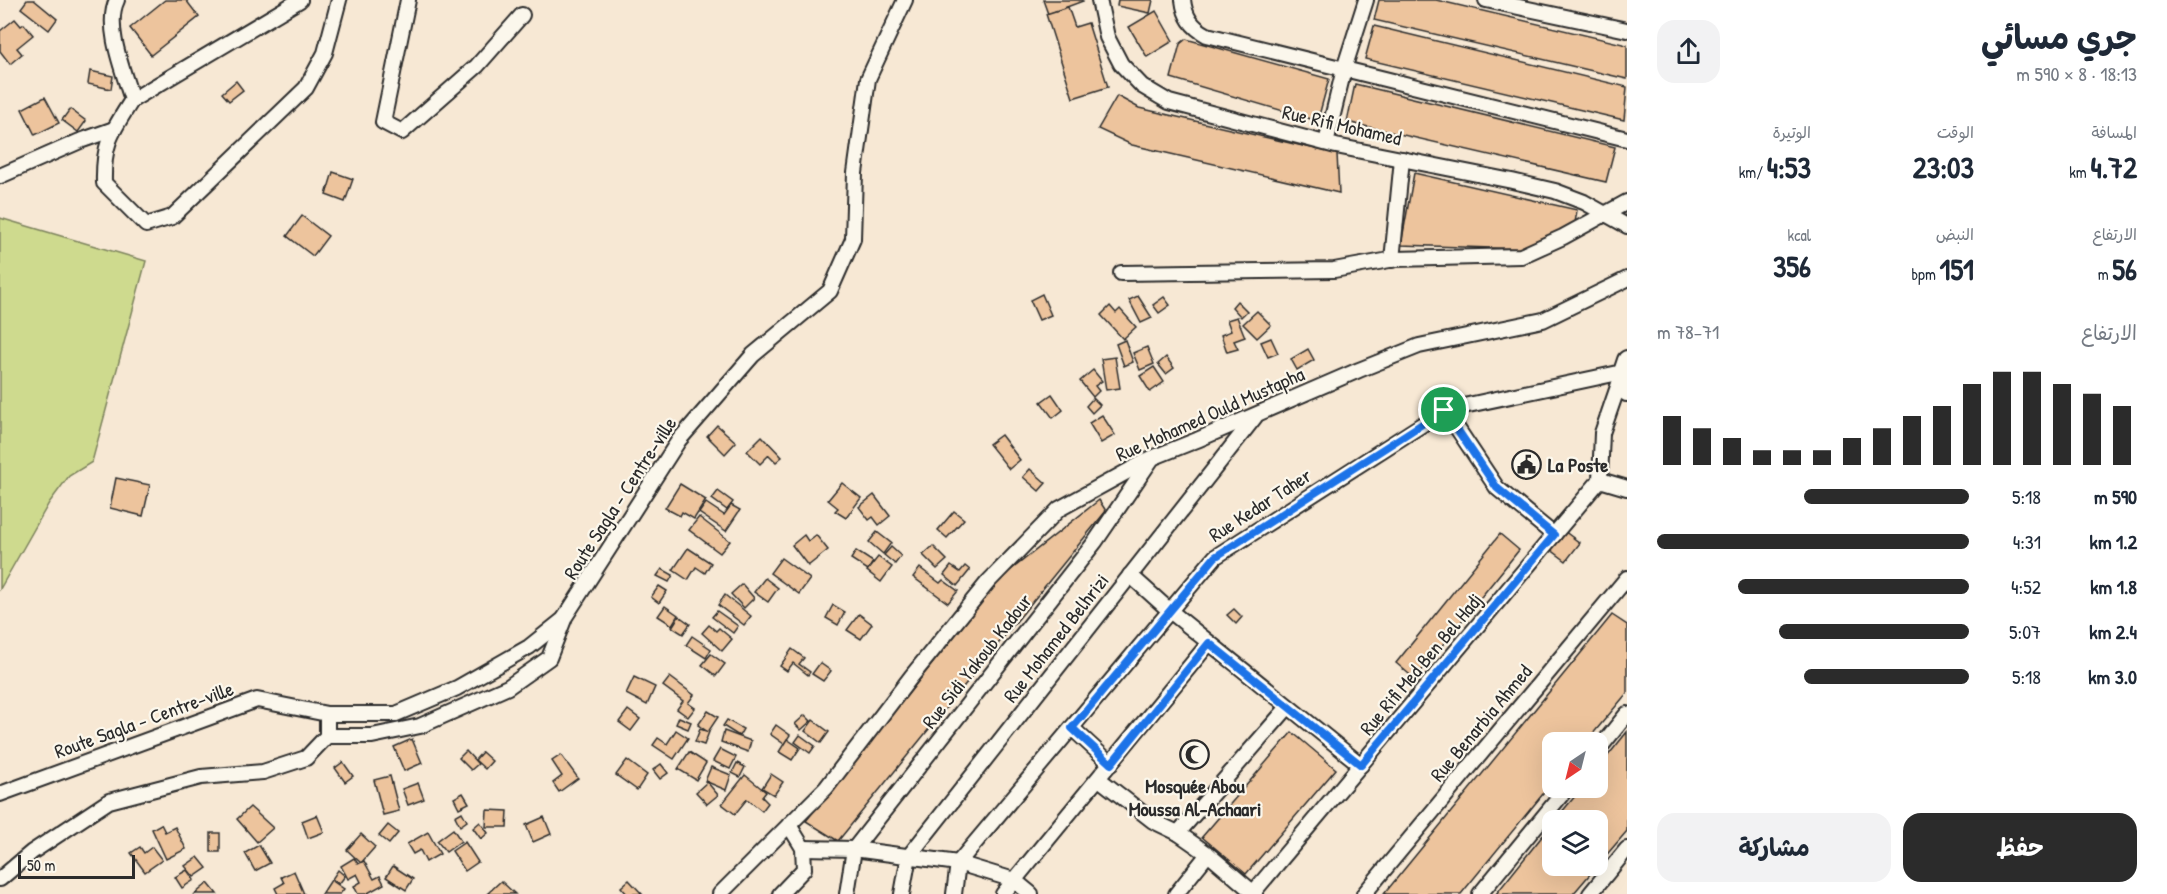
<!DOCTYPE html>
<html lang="ar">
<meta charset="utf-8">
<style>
:root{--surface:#fff;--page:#f2f2f3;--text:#1f2937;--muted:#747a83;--accent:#2b2b2b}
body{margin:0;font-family:"Patrick Hand","Playpen Sans Arabic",sans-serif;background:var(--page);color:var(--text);direction:rtl;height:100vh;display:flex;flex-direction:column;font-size:22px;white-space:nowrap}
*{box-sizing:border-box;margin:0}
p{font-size:20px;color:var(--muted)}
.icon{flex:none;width:33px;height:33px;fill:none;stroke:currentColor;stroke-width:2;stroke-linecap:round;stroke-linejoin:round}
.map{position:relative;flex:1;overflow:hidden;direction:ltr}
.sheet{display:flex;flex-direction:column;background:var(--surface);width:540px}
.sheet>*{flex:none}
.needle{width:39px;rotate:215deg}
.tools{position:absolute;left:1542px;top:732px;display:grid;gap:12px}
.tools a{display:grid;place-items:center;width:66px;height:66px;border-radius:12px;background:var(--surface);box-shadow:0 6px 24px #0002;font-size:30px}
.scale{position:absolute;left:18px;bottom:15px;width:117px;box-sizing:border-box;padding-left:6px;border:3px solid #2b2b2b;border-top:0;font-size:16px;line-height:21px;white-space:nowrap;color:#2b2b2b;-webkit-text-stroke:4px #fbf7ec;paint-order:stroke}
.pin{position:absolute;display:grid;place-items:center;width:51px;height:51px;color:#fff;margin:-26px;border:3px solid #fff;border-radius:50%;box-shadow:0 2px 6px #0007}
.round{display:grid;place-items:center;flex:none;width:63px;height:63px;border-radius:18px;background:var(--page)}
.headline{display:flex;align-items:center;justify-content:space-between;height:102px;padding:0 30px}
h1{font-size:33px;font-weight:700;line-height:45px}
.stats{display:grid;grid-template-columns:repeat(3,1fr);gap:9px;height:102px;padding:6px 30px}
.stats div{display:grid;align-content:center}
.stats b{font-size:30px;font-weight:700}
.stats small{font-size:16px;font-weight:400}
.stats p{font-size:16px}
.chart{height:168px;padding:12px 30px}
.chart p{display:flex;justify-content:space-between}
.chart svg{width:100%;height:108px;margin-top:6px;stroke:var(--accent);stroke-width:6}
.primary-button{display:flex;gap:12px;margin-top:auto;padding:12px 30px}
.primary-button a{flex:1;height:69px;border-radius:18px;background:var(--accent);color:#fff;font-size:24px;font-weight:700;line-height:69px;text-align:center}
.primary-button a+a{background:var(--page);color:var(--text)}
ul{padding:0 30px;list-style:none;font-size:20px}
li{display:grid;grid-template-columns:96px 72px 1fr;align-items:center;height:45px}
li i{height:15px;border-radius:8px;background:var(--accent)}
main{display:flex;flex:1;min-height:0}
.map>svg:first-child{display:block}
.green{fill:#ceda8e;stroke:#7c825c;stroke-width:1.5}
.building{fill:#edc49d;stroke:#2b2b2b;stroke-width:1.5}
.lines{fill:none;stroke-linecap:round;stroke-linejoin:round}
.street-casing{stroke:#2b2b2b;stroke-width:18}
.secondary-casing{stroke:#2b2b2b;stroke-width:22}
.street{stroke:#fbf7ec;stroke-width:14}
.secondary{stroke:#fbf7ec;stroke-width:18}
.route-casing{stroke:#fff;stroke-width:12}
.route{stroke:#1a73e8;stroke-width:8}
.labels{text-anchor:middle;stroke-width:4.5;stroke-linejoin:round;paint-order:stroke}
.street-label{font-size:20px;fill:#2b2b2b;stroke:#fbf7ec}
.poi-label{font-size:20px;font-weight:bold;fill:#2b2b2b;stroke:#fbf7ec;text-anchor:start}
</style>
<main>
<section class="sheet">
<div class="headline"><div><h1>جري مسائي</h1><p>18:13 · 8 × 590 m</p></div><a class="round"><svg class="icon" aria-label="share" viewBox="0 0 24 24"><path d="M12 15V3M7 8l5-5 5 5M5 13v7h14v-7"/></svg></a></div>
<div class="stats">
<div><p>المسافة</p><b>4.72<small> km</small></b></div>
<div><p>الوقت</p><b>23:03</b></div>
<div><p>الوتيرة</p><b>4:53<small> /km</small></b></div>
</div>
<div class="stats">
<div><p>الارتفاع</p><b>56<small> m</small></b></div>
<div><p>النبض</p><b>151<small> bpm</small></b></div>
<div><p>kcal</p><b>356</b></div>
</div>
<div class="chart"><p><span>الارتفاع</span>71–78 m</p>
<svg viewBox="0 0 160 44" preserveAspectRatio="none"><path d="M5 44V24M15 44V29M25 44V33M35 44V38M45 44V38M55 44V38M65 44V33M75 44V29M85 44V24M95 44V20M105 44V11M115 44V6M125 44V6M135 44V11M145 44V15M155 44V20"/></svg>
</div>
<ul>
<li><b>590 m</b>5:18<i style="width:53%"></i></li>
<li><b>1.2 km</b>4:31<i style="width:100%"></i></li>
<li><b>1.8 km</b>4:52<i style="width:74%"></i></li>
<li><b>2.4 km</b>5:07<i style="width:61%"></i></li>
<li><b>3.0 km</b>5:18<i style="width:53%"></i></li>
</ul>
<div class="primary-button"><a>حفظ</a><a>مشاركة</a></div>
</section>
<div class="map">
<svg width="1627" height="894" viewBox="0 0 1627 894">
<rect width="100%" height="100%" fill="#f7e8d4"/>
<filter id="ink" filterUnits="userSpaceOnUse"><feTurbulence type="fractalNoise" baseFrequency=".0167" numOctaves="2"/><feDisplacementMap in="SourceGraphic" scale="12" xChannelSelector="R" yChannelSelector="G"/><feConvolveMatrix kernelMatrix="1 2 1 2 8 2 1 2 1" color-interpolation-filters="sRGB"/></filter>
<g filter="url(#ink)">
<polygon class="green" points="0,218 146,261 92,462 69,476 49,503 0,589"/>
<g class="building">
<polygon points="27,0 34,0 57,19 49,30 21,8"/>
<polygon points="165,0 186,0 199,17 151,55 130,28"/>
<polygon points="1043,0 1082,0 1083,1 1048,14"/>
<polygon points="1118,0 1153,0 1150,13 1117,6"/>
<polygon points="1379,0 1436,0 1627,45 1627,79 1374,20"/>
<polygon points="1068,7 1075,27 1088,23 1108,87 1073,98 1046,14"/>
<polygon points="1156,11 1173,41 1147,57 1129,27"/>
<polygon points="15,19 21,26 24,24 33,35 17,48 22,54 10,64 0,51 0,31"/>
<polygon points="1374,26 1627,87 1624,120 1365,59"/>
<polygon points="1186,39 1329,79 1320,112 1314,120 1171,78 1180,44"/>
<polygon points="90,71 113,76 111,89 88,84"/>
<polygon points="236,81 243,90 229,101 222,93"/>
<polygon points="1355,84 1615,147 1606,182 1347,122"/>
<polygon points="1117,96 1139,108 1337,154 1339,193 1132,145 1098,129"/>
<polygon points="45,97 59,123 35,135 22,109"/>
<polygon points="70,109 86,121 78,132 62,120"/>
<polygon points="333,172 353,179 345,202 326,195"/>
<polygon points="1414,173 1577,210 1575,223 1523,249 1401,245"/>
<polygon points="302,216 328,236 313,256 287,236"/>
<polygon points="1042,294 1051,315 1039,320 1030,300"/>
<polygon points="1138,296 1152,318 1141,323 1129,300"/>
<polygon points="1164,297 1170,305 1159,313 1153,305"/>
<polygon points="1237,301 1247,311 1241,317 1232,307"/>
<polygon points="1110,306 1116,313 1120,309 1136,327 1123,339 1101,315"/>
<polygon points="1257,311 1271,325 1257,338 1243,324"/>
<polygon points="1237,317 1245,337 1234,341 1238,349 1227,352 1221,335 1231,331 1227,320"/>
<polygon points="1271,338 1278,353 1268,357 1261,342"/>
<polygon points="1125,340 1133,362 1124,366 1116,344"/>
<polygon points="1147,347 1154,364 1140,370 1133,353"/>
<polygon points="1308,349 1314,360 1297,370 1291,359"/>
<polygon points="1115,357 1120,388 1106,390 1101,359"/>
<polygon points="1166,357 1174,368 1166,374 1158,364"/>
<polygon points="1154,367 1164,382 1150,392 1140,376"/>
<polygon points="1093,370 1102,381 1095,386 1099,391 1093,397 1080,381"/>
<polygon points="1052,394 1063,410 1053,418 1041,402"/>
<polygon points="1093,398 1100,405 1092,413 1086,406"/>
<polygon points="1102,415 1115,435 1101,443 1089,423"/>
<polygon points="717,425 736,442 725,454 707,436"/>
<polygon points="1001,435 1020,460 1009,469 989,444"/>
<polygon points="762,436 782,457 776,462 769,455 760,464 747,451"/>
<polygon points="1030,469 1046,483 1039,491 1023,477"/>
<polygon points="116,478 150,485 143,516 110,508"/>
<polygon points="842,483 861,498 846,518 835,511 838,508 828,500"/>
<polygon points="680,484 706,500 694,519 682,512 680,516 665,508"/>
<polygon points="718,491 733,502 727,510 712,499"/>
<polygon points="874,495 890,516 879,525 873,517 869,520 859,507"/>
<polygon points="1099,500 1106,511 838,841 806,821 1002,577"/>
<polygon points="706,503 724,515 731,505 740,510 726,531 699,513"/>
<polygon points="954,511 964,519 947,538 938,530"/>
<polygon points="699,517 730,541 720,553 689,530"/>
<polygon points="1564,531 1580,543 1566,561 1550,549"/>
<polygon points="877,532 891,543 883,554 869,542"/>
<polygon points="1500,534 1519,550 1415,679 1396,663"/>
<polygon points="804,535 808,541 816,535 828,550 808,566 792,545"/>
<polygon points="933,546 947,560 937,569 923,555"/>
<polygon points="891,547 901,556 895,564 884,555"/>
<polygon points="688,548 711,563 705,573 696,567 688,580 673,570"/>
<polygon points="856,551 873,562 868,570 851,559"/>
<polygon points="878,557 892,567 881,582 867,571"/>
<polygon points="781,558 810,579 799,594 770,573"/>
<polygon points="951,566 960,572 965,566 970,570 957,586 944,575"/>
<polygon points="920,568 940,583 943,580 958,591 948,603 913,577"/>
<polygon points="662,569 673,575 669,582 657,576"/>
<polygon points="765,578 778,588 768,602 754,592"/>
<polygon points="742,584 754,598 744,608 731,594"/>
<polygon points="659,586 667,591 659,603 651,597"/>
<polygon points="725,595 751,616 744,625 718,605"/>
<polygon points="833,605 845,612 838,625 826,618"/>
<polygon points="665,606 678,615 672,625 658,616"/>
<polygon points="1234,609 1242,617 1236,624 1227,615"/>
<polygon points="717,611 738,626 733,633 712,617"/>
<polygon points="859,614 872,624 861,639 847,630"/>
<polygon points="1612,615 1627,625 1627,693 1586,742 1552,742 1552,783 1461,894 1384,894"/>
<polygon points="679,616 690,624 683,634 672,627"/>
<polygon points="709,625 716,631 719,628 732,639 722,651 702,633"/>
<polygon points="692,636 711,649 706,658 686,645"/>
<polygon points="792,649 804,658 799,664 810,672 808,675 793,663 787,671 780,666"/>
<polygon points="711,654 725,664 716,676 702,665"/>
<polygon points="820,663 831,671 823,681 812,674"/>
<polygon points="634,677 655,687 647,705 626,694"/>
<polygon points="670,677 694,695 688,703 695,708 688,717 677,709 683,701 663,686"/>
<polygon points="628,710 640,719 631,731 619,722"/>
<polygon points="708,711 718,717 708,732 698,725"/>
<polygon points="805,715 811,721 801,730 795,724"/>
<polygon points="679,717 691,722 688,729 676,724"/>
<polygon points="727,720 743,729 739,736 723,726"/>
<polygon points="813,720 829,732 821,743 805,731"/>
<polygon points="776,725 790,735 784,744 770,734"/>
<polygon points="700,729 709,732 704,745 695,742"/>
<polygon points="676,730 688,738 674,759 653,745 658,738 667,744"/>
<polygon points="724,731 751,741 748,752 721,742"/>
<polygon points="1292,732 1336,769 1246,874 1202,837"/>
<polygon points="1627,732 1627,831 1573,894 1496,894 1552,824 1552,866 1598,866 1598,820 1555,820 1582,788 1598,788 1598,768"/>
<polygon points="800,735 815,746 810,753 795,742"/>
<polygon points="412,739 422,763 404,771 394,747"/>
<polygon points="787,739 800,748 792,760 779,752"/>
<polygon points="720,749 736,757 730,769 713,761"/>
<polygon points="466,751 478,764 471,770 459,758"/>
<polygon points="482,752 492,761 485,769 475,760"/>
<polygon points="689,752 706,763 696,780 678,769"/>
<polygon points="561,755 578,778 559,792 553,783 562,776 552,761"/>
<polygon points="627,760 647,775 637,790 616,775"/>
<polygon points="343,762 353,776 345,782 335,768"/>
<polygon points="737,763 745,767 740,777 732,773"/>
<polygon points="661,764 668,773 660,779 653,770"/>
<polygon points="711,767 731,775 726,790 705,781"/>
<polygon points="771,774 783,782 774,795 762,788"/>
<polygon points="745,775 766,792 762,797 768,803 762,811 747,799 735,814 722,804"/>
<polygon points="390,776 399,811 383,815 374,780"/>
<polygon points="707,782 718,795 707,804 696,792"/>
<polygon points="418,783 424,799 408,805 402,789"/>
<polygon points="463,793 469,803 459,808 454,798"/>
<polygon points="250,807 273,828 257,842 237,819"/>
<polygon points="487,810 508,811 507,827 486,827"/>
<polygon points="462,812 467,821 460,826 455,816"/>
<polygon points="317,815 324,832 308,838 302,821"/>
<polygon points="544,817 551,834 533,842 526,825"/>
<polygon points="480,822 488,833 481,839 473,828"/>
<polygon points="161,824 165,832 175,827 186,849 166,859 152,829"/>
<polygon points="388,825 398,833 389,844 379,836"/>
<polygon points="453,829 461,841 446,852 437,841"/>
<polygon points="428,832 440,854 426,862 420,850 413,854 407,844"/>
<rect x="211" y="833" width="9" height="19"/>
<polygon points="361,834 375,847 361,863 347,850"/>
<polygon points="465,842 478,862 465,871 452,851"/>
<polygon points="259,845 270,863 255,871 245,853"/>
<polygon points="140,847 144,853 152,847 162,860 145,872 131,853"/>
<polygon points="198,857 207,868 194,877 185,866"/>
<polygon points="354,858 358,864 364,861 374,879 380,876 384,884 366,894 358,894 354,886 361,882 357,874 348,879 341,866"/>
<polygon points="393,866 413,879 406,890 386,877"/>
<polygon points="187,870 194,880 182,888 175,877"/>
<polygon points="338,870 345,876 339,884 332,879"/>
<polygon points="294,871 304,894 278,894 275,888 284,883 281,877"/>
<polygon points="331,880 344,889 340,894 322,894"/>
<polygon points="629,880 642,894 627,894 621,887"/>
<polygon points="501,881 515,894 487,894"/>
<polygon points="208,883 217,894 195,894"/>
</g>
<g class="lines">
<defs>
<g id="street">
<path d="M 117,0 C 104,26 124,73 132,100 C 111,133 103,143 104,183 L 146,225 L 172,217 L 306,88 L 325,53 L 339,0"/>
<polyline points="408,0 383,122 402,132 477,66 522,15"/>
<polyline points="1099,0 1107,37 1121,64 1142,86 1169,102 1336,146 1512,181 1555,191 1584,202 1627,226"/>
<path d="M 1183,0 C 1185,17 1192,27 1207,35 L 1627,139"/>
<polyline points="1486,0 1627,30"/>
<polyline points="132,100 300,0"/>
<polyline points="1326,143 1344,69 1366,0"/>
<polyline points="0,176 80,141 114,129"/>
<polyline points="1392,260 1402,159"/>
<polyline points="1121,273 1334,270 1395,259 1521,256 1563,237 1627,202"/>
<polyline points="1445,410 1497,488 1554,535"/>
<polyline points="1600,480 1602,433 1623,372"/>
<polyline points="1130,575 1170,611 1361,765"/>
<polyline points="1072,728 1111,764"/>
<polyline points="327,736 372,736 420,726 508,687 549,658 565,617 679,440 753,355 830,291 853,239 855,173 868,79 905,0"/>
<polyline points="1598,750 1627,714"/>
<polyline points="1099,779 1153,821 1178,833 1208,854 1255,894"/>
<polyline points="0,794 257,700 327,714 396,714 457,688 529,647 564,619"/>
<polyline points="1178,833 1288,707"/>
<polyline points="803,848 854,849 958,863 1014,880 1031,894"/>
<polyline points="0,879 32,852 109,801 201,777 263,772 306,758 327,736 327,714"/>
<polyline points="720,894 826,788 911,677 988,582 1059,509 1152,458 1197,440 1359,370 1419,346 1543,320 1627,279"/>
<polyline points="780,894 804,869 803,848 789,825"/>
<polyline points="847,894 854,849 1095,542 1151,460"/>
<polyline points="902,894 909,856 1255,417"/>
<polyline points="954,894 958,863 1215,557 1445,410 1623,372"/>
<polyline points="1003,894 1209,643"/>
<polyline points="1176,894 1208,854"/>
<polyline points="1252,894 1600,480 1627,488"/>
<polyline points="1364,894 1627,578"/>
<polyline points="1480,894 1567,788"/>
<polyline points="1590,894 1627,849"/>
</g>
<polyline id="secondary" points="1627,360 1623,372 1627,392"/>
</defs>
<use href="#street" class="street-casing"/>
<use href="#secondary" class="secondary-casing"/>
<use href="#street" class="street"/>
<use href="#secondary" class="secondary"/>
</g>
</g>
<g class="lines" filter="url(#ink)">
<defs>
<polygon id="route" points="1444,410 1497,488 1554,535 1361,765 1209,643 1111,764 1072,728 1215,557"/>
</defs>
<use href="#route" class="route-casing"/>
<use href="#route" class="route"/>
</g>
<defs>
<symbol id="civic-ring" viewBox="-11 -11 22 22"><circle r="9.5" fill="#fbf7ec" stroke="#2b2b2b" stroke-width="1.5"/><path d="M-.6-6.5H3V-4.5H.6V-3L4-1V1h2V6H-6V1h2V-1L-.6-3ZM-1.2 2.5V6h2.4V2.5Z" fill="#2b2b2b"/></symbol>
<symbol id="mosque-ring" viewBox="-11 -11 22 22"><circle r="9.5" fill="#fbf7ec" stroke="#2b2b2b" stroke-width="1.5"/><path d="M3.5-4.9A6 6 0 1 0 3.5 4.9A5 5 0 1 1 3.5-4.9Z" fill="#2b2b2b"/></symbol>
</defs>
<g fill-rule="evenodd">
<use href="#civic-ring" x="1510" y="448" width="33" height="33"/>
<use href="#mosque-ring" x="1178" y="738" width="33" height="33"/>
</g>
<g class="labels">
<g class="street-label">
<text transform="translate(1342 125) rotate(13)" y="7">Rue Rifi Mohamed</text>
<text transform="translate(1210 414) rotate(-24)" y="7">Rue Mohamed Ould Mustapha</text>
<text transform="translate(620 498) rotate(-57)" y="7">Route Sagla - Centre-ville</text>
<text transform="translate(1260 505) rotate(-33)" y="7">Rue Kedar Taher</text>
<text transform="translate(1056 638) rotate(-52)" y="7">Rue Mohamed Belhrizi</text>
<text transform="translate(977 661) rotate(-52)" y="7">Rue Sidi Yakoub Kadour</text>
<text transform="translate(1421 664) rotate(-50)" y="7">Rue Rifi Med Ben Bel Hadj</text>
<text transform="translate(144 720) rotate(-20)" y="7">Route Sagla - Centre-ville</text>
<text transform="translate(1481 723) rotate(-50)" y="7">Rue Benarbia Ahmed</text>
</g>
<g class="poi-label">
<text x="1548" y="472">La Poste</text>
<text x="1195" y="793" text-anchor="middle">Mosquée Abou<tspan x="1195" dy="23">Moussa Al-Achaari</tspan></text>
</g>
</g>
</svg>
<div class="tools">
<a><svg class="needle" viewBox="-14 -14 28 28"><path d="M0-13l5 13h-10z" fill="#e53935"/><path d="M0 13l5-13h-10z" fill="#747a83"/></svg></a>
<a><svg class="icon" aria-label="layers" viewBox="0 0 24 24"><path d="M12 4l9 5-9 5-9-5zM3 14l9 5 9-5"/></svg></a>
</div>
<div class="scale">50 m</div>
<div class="pin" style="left:1444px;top:410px;background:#1e9e55"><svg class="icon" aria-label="arrive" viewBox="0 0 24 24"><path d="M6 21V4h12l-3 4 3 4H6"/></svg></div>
</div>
</main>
